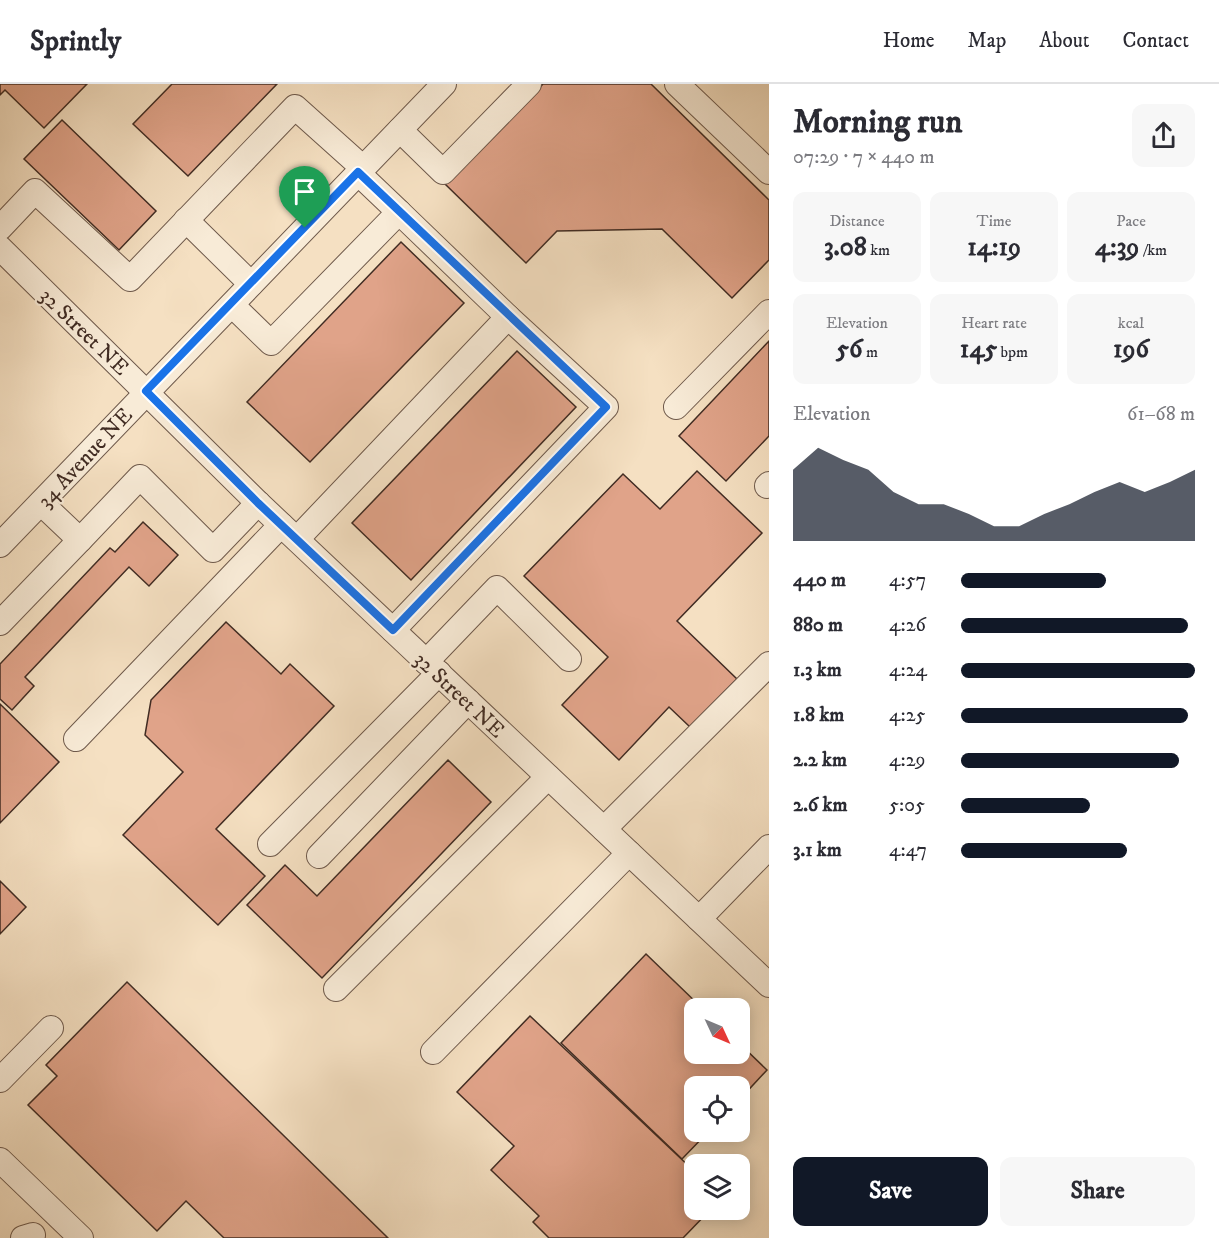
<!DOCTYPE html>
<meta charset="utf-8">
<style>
:root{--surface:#fff;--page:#f7f7f7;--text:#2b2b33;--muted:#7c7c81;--line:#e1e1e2;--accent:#111827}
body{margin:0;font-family:"IM FELL DW Pica",serif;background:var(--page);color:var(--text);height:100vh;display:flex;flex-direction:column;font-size:22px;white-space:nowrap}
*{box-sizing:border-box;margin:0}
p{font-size:20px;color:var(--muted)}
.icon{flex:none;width:33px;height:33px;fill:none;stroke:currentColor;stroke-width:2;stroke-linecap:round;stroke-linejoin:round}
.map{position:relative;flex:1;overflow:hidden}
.details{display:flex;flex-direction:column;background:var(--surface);width:450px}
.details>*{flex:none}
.needle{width:39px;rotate:134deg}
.buttons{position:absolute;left:684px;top:914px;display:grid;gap:12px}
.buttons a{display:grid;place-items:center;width:66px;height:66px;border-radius:12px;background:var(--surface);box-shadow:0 3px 15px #0003;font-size:30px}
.pin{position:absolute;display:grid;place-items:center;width:51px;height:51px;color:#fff;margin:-62px -26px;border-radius:50% 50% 50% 0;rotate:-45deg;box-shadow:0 0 6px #0007}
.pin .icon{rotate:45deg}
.round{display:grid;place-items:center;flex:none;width:63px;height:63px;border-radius:12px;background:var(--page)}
.overview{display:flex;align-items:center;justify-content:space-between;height:102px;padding:0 24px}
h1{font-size:33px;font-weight:700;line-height:45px}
.figures{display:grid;grid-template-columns:repeat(3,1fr);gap:9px;height:102px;padding:6px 24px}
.figures div{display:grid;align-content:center;border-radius:12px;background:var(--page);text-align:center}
.figures b{font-size:26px;font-weight:700}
.figures small{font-size:16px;font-weight:400}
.figures p{font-size:16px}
.chart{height:168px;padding:12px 24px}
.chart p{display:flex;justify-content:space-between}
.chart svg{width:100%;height:108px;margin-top:6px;fill:var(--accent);opacity:.7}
.action{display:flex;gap:12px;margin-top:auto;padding:12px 24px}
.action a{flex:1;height:69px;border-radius:12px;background:var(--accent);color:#fff;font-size:24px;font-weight:700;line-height:69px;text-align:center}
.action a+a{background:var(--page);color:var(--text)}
ul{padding:0 24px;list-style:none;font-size:20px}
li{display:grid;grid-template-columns:96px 72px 1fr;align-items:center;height:45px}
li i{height:15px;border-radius:8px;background:var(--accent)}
header{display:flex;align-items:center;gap:36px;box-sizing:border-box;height:84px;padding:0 30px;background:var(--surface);border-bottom:2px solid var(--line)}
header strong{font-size:28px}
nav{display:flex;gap:33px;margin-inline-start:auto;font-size:21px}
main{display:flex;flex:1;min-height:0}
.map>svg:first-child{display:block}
.building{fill:#e0a389;stroke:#412c23;stroke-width:1.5}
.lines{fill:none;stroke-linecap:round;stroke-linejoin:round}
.minor-casing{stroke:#6e594b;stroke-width:26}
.minor{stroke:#f8ebd7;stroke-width:24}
.route-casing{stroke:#fff;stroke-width:12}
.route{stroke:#1a73e8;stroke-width:8}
.labels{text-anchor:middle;stroke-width:4.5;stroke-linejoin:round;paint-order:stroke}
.street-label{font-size:22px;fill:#412c23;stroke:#f8ebd7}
</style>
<header>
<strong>Sprintly</strong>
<nav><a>Home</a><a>Map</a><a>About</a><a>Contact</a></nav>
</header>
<main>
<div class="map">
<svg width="769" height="1154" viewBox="0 0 769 1154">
<rect width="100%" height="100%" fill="#f5e0c2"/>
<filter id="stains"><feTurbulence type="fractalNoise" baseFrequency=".00333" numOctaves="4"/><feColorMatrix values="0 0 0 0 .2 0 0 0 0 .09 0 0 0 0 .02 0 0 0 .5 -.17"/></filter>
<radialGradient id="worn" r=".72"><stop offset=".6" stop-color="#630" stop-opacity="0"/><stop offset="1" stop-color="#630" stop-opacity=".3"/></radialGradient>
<g class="building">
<polygon points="0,0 87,0 44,44 5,6 0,11"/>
<polygon points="172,0 277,0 188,92 133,40"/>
<polygon points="543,0 651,0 769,116 769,176 732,214 662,145 557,147 526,179 445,100"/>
<polygon points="62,36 156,127 119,166 24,75"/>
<polygon points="401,158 464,219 310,378 247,318"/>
<polygon points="769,257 769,352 726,397 679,352"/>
<polygon points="517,267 576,323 411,496 352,439"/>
<polygon points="697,387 762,449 677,537 737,595 690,643 669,623 619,676 562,621 608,573 524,492 623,390 660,425"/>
<polygon points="143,438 178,471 149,502 129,483 25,593 34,602 12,626 0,615 0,580 110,464 115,468"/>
<polygon points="226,538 281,590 290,580 334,622 216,745 265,792 218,841 123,751 183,688 145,651 151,616"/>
<polygon points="0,620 59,678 0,739"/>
<polygon points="448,676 491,718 322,894 247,821 285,781 317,812"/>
<polygon points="0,797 26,823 0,850"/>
<polygon points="646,870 702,924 694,924 694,969 740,969 740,960 767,986 740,1015 740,1002 694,1002 694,1047 709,1047 682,1075 561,959"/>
<polygon points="127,898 388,1154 224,1154 186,1117 157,1147 28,1021 57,992 46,981"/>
<polygon points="530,932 694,1087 694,1125 711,1125 683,1154 549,1154 533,1138 539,1132 491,1086 514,1062 457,1008"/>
</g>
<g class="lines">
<defs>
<g id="minor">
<polyline points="677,0 769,88"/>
<polyline points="400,46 443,88 529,0"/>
<polyline points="186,136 251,200"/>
<polyline points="0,144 35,107 130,195 295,23 363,84"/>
<polyline points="0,164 258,419 769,901"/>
<polyline points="232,221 271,259 399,128 358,89"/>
<polyline points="676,323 769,228"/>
<polyline points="767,402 769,400"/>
<polyline points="297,455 508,233 399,128"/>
<polyline points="80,456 140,393 213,466 258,419"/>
<polyline points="0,461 444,0"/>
<polyline points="0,539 80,456 41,419"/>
<polyline points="393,546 606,323 508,233"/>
<polyline points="426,578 497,504 569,575"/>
<polyline points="76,655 281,441"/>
<polyline points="604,745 769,580"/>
<polyline points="270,760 439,589"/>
<polyline points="319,772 468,617"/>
<polyline points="699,835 769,763"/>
<polyline points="336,905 548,693"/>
<polyline points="433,968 629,769"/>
<polyline points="0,996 51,944"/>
<polyline points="0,1076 81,1154"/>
<polyline points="23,1154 33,1151"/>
</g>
</defs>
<use href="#minor" class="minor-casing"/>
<use href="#minor" class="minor"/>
</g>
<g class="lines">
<defs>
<polygon id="route" points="358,88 606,323 393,546 258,419 146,307"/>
</defs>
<use href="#route" class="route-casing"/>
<use href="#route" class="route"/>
</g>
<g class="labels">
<g class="street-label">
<text transform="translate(85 247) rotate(44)" y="8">32 Street NE</text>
<text transform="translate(84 373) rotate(-47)" y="8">34 Avenue NE</text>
<text transform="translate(460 610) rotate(43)" y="8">32 Street NE</text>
</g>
</g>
<rect width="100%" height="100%" filter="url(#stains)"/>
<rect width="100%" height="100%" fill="url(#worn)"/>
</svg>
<div class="buttons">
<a><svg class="needle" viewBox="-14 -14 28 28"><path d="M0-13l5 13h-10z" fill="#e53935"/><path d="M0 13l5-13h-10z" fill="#7c7c81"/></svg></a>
<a><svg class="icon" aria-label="locate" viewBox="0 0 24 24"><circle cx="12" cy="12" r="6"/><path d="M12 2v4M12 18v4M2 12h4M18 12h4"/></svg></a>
<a><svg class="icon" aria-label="layers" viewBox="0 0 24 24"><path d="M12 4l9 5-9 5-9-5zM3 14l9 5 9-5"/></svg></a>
</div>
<div class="pin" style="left:305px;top:144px;background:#1e9e55"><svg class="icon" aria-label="arrive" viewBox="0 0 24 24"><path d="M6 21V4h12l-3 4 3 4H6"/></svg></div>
</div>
<section class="details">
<div class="overview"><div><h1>Morning run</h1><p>07:29 · 7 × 440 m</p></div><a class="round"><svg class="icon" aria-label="share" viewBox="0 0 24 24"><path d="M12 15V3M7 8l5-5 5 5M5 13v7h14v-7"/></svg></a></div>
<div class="figures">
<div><p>Distance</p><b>3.08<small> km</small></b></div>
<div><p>Time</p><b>14:19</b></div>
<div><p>Pace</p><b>4:39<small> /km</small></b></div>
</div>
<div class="figures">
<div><p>Elevation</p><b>56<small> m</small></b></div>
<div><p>Heart rate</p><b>145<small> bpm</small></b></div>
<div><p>kcal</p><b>196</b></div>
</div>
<div class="chart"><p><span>Elevation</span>61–68 m</p>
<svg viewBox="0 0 160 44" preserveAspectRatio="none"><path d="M0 44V15L10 6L20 11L30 15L40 24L50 29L60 29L70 33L80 38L90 38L100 33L110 29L120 24L130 20L140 24L150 20L160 15V44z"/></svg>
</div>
<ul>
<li><b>440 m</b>4:57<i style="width:62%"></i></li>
<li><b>880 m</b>4:26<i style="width:97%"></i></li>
<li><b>1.3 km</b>4:24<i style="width:100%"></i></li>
<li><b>1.8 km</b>4:25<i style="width:97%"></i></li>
<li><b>2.2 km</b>4:29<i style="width:93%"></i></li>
<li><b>2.6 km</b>5:05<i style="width:55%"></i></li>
<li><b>3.1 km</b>4:47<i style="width:71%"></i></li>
</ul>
<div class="action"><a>Save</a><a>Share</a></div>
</section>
</main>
